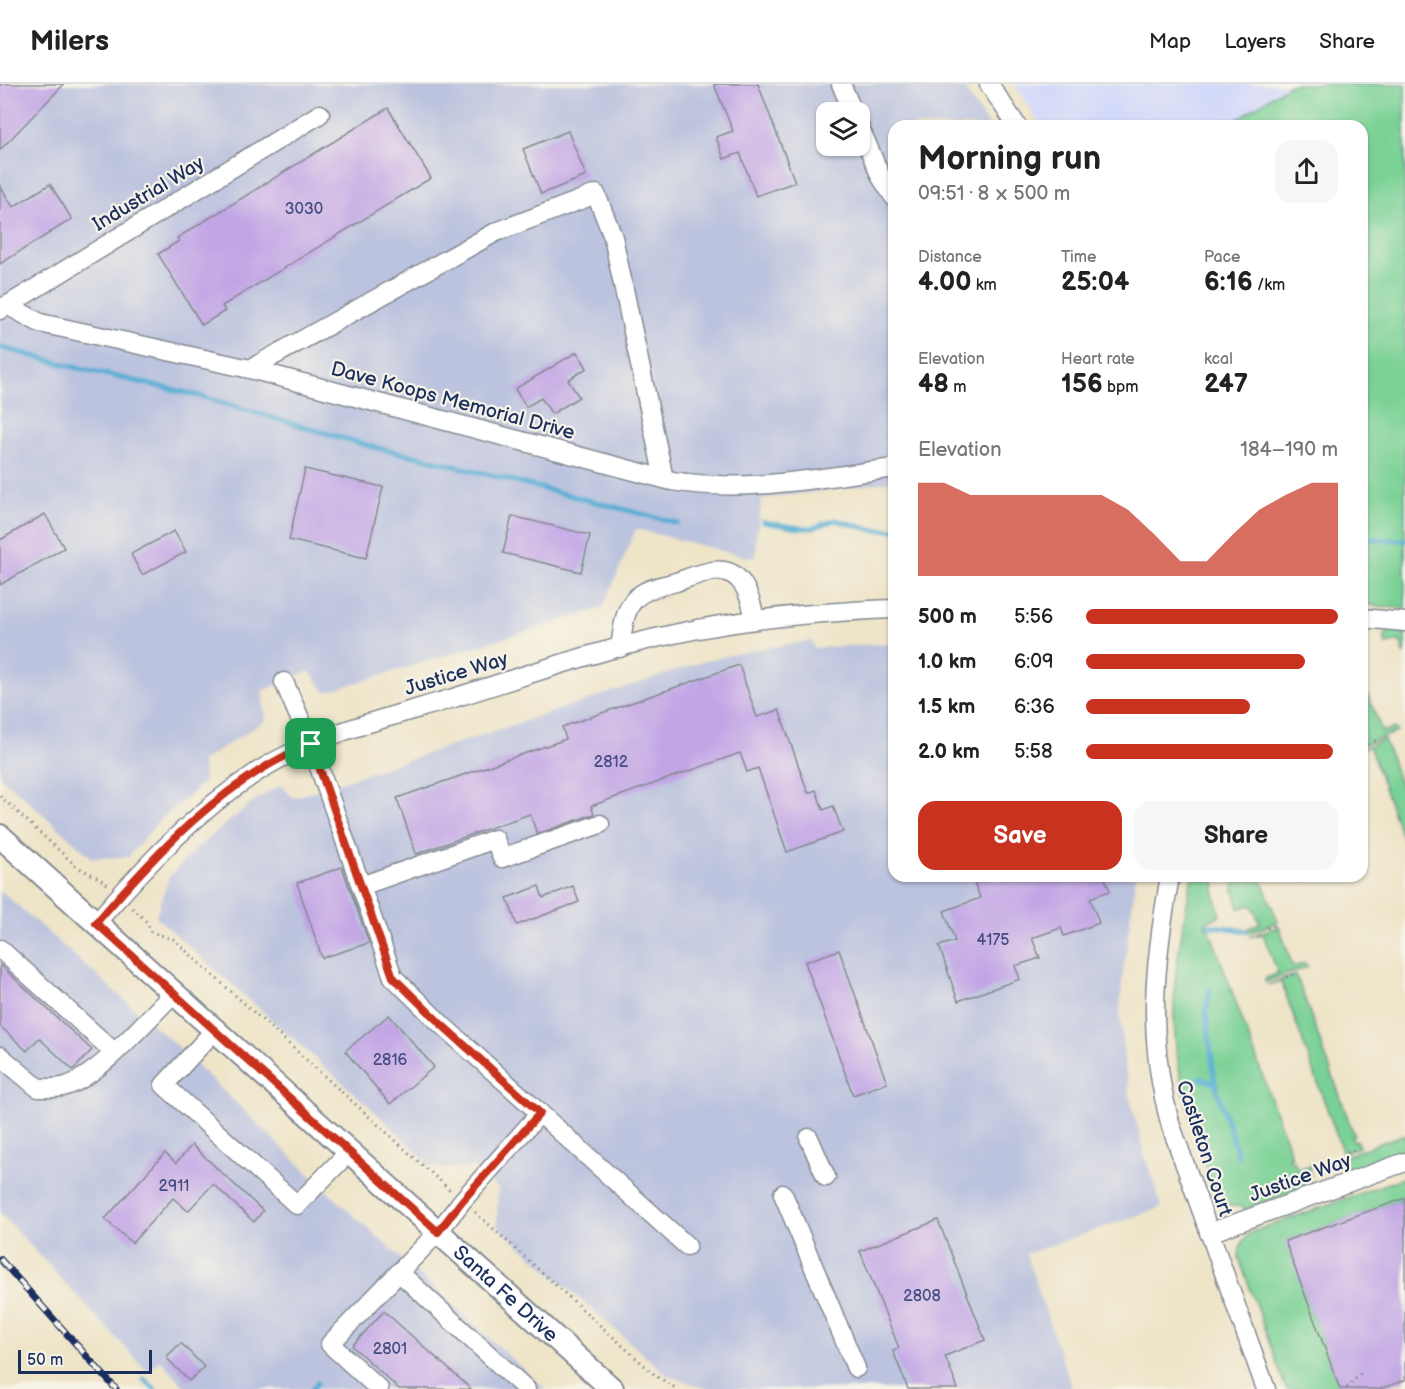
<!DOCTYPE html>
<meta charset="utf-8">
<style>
:root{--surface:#fff;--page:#f6f6f6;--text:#222;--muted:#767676;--line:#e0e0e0;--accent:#c8321e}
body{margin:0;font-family:"Balsamiq Sans",sans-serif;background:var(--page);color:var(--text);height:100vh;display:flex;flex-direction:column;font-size:22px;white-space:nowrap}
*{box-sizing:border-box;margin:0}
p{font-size:20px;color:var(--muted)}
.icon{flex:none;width:33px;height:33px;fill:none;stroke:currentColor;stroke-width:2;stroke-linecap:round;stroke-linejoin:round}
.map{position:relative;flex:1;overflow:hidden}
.sheet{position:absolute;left:888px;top:36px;width:480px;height:762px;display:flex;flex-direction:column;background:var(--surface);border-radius:18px;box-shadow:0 2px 4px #0004}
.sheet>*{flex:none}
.tools{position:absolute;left:816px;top:18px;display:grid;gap:12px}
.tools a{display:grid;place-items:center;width:54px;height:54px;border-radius:12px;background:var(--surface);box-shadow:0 2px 4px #0004;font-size:30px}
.scale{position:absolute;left:18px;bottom:15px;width:134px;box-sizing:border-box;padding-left:6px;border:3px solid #1b2f5e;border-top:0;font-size:16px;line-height:21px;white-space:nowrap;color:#1b2f5e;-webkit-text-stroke:4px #f7f3e8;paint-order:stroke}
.pin{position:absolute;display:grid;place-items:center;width:51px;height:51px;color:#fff;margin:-26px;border-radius:12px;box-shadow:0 3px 9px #0006}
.round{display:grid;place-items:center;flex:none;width:63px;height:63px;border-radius:18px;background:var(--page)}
.overview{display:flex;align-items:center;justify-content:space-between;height:102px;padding:0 30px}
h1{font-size:33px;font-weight:600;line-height:45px}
.stats{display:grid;grid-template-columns:repeat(3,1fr);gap:9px;height:102px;padding:6px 30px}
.stats div{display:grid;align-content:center}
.stats b{font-size:26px;font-weight:600}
.stats small{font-size:16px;font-weight:400}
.stats p{font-size:16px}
.chart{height:168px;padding:12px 30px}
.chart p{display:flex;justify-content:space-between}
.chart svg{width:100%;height:108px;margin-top:6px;fill:var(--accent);opacity:.7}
.primary-button{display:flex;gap:12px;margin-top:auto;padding:12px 30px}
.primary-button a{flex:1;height:69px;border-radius:18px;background:var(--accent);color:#fff;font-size:24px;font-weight:600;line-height:69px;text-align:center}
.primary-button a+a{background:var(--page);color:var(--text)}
ul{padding:0 30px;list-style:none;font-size:20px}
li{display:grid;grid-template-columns:96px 72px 1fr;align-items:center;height:45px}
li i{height:15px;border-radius:8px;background:var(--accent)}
header{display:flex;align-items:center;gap:36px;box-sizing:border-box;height:84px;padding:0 30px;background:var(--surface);border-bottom:2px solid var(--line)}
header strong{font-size:28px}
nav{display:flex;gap:33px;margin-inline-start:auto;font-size:21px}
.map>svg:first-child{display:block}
.built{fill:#d3d9f9}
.industrial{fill:#bcc3de;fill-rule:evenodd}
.green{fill:#7ad195;stroke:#4a807a;stroke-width:1.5}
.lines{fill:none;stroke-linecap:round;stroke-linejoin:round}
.stream{stroke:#59aed5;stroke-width:5}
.building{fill:#c1a5e5}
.minor-casing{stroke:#848a92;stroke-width:21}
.major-casing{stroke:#848a92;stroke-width:26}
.path{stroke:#848a92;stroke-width:3;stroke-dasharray:1.5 4.5;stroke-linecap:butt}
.minor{stroke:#fff;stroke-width:18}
.major{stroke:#fff;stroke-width:22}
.rail-casing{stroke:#1b2f5e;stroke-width:7}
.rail{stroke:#f7f3e8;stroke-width:4.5;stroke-dasharray:14;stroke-linecap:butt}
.route-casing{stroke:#fff;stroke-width:12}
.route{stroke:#c8321e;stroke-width:8}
.labels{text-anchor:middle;stroke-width:4.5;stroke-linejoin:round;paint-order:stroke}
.number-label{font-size:16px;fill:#444c80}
.street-label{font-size:20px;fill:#1b2f5e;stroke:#f7f3e8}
</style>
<header>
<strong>Milers</strong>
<nav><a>Map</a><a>Layers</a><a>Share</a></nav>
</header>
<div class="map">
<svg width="1405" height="1305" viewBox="0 0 1405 1305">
<rect width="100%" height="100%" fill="#f7f3e8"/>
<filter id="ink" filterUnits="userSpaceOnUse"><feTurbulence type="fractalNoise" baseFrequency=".0167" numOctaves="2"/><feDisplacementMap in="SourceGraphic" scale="12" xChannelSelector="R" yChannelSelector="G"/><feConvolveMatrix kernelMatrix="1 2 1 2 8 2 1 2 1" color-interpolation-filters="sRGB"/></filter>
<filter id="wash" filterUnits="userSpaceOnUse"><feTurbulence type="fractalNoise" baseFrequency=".008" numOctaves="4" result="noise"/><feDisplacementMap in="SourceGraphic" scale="24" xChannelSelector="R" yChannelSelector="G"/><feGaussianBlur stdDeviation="1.35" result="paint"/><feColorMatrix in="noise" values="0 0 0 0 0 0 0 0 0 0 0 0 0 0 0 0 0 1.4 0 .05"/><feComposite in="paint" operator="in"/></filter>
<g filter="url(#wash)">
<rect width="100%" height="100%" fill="#eee4c7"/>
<polygon class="built" points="1014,0 1290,0 1228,42 1041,42"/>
<g class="industrial">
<path d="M 0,0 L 961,0 L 989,42 L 894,42 L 894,397 L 762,415 L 756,455 L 756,473 L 747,473 L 636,445 L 603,524 L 326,608 L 309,587 L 262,607 L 266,636 L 202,677 L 204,698 L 156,740 L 128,773 L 92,774 L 0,692 ZM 826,28 L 860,28 L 860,62 L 826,62 Z"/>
<polygon points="812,557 814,564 894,559 894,792 1136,792 1122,898 1120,927 1124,976 1130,1014 1145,1073 1162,1123 1026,1170 1072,1305 707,1305 667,1291 497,1142 498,1105 474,1083 448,1085 431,1082 380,1032 156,833 169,793 197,764 227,739 257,715 281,701 293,714 705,577 753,566"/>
<polygon points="0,806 179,964 329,1109 545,1305 187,1305 160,1276 148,1288 0,1129"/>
</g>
<g class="green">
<polygon points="1290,0 1405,0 1405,525 1362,520 1362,42 1228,42"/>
<polygon points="1390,546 1405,548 1405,571 1400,557 1386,560 1384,553"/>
<polygon points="1362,595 1382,648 1395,644 1397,648 1362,661 1362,656 1366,654 1362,644"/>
<polygon points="1384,655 1405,714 1405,761 1369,662 1362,665"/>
<path d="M 1192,792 L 1216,792 L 1215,811 L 1220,832 L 1208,837 L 1205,840 L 1206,844 L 1209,844 L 1292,1073 L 1289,1074 L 1291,1078 L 1294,1077 L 1297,1085 L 1311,1081 L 1309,1096 L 1304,1103 L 1244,1126 L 1242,1122 C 1217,1127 1214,1101 1207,1084 C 1189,1032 1174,983 1174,928 C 1174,882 1184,837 1192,792 Z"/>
<polygon points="1235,792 1260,792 1278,838 1248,849 1249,844 1260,839 1252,821 1239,824 1234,807"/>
<polygon points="1279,842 1293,883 1305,879 1308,883 1265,898 1266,894 1278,889 1263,850 1249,853"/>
<polygon points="1296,891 1354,1051 1351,1053 1353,1057 1356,1056 1359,1063 1343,1069 1281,897 1267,901"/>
<path d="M 1405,1050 L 1405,1068 C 1385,1076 1347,1098 1331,1077 Z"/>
<path d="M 1405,1093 L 1405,1114 L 1286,1157 L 1340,1305 L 1286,1305 L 1239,1174 C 1238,1164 1244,1153 1252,1148 Z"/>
</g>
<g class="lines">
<g class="stream">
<polyline points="0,263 74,283 196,311 373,363 420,373 677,439"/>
<polyline points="763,438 799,444 813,444 835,436 874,446 894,446"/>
<polyline points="1362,455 1405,456"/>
<polyline points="1208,841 1247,847"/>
<polyline points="1210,905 1206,927 1215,999"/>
<polyline points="1199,994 1215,999 1238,1072"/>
<polyline points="144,1295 155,1305"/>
<polyline points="312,1305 317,1299"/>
</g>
</g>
<g id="blocks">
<g class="building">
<polygon points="0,0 64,0 0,66"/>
<polygon points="714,0 758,0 795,98 756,112 740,69 724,75 716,53 733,47"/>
<polygon points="388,24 431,94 222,222 225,227 202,241 158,170 179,157 177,154"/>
<polygon points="568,47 586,92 541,110 523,65"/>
<polygon points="50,100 72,135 0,180 0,102 13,123"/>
<polygon points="577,268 587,284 568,296 579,313 552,330 541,314 526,323 515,305"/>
<polygon points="305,385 383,403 366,474 289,456"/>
<polygon points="45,430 64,464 0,501 0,456"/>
<polygon points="512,432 590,451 581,488 503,469"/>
<polygon points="174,447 186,468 142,491 131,470"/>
<polygon points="739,581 757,633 779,626 808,709 816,706 823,726 833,722 843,748 787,768 758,684 747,688 740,669 591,722 594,730 537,750 530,730 416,770 397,714 566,655 562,643"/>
<polygon points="342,783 369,859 322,874 297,799"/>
<polygon points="972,792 1104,792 1110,807 1090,814 1099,839 1064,852 1061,844 1032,854 1040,874 1015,882 1020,895 958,917 939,862 955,857 944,827 980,814"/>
<polygon points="539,802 543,814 573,802 579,818 517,841 507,814"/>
<polygon points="839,866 887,999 853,1011 805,878"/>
<polygon points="0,881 92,966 73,986 39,954 27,967 0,942"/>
<polygon points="389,931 434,983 390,1020 345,967"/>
<polygon points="192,1061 263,1127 254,1138 213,1100 188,1127 173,1114 132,1159 105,1135 165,1069 176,1079"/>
<polygon points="1405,1114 1405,1296 1380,1305 1340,1305 1285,1157"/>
<polygon points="938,1136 985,1256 945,1272 958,1305 908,1305 893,1267 899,1264 860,1167"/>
<polygon points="384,1227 471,1305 399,1305 352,1262"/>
<polygon points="181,1259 204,1283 189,1297 166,1273"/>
</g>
</g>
</g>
<g filter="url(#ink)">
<use href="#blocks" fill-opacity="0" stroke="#848a92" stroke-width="1.5"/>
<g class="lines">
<defs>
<g id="minor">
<polyline points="841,0 853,28"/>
<polyline points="989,0 1017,42"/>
<polyline points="860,44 881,93 894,113"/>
<path d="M 7,221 L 40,239 L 250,285 L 672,397 C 746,409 820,394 894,384"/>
<polyline points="0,226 320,30"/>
<polyline points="250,285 496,148 596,110 613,153 664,395"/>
<polyline points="1362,534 1405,538"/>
<path d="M 620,564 C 623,547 623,529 634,516 C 645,504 662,502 676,498 C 688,494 700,489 712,487 C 742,482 751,513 755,536"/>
<polyline points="284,598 311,660 393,893 442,941 687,1162"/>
<path d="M 1170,792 C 1154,881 1146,953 1171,1042 L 1266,1305"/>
<polyline points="361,802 495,755 502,774 600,740"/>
<path d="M 96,839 C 144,783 195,728 257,688 C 314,651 383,635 447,616 C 522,593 597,566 674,550 C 746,534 820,528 894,525"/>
<polyline points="0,865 114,968"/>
<polyline points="214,947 164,1001 297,1121 349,1068"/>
<path d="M 0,972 L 38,1004 C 47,1004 57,1005 66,1002 C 99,992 147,935 174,909"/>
<polyline points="809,1054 826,1093"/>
<polyline points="783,1110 856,1284"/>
<polyline points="1209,1149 1405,1078"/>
<polyline points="400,1189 526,1305"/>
<polyline points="379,1305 330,1260 438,1148 462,1117 540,1029"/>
</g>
<g id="major">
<path id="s1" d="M 0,752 L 612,1305"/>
</g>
</defs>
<use href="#minor" class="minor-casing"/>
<use href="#major" class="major-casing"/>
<g class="path">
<polyline points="1374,657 1378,656"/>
<path d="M 0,712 L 76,782 C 87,789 98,792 108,801"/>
<polyline points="132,824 147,838 151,848 173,855 450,1106"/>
<polyline points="1267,844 1275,841"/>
<polyline points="1286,893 1295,889"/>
<polyline points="1347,1069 1358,1065"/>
<polyline points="475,1128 656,1292 677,1305"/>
<polyline points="1347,1304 1361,1289"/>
</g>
<use href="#minor" class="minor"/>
<use href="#major" class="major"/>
<defs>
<polyline id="rail" points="0,1175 116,1305"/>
</defs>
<use href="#rail" class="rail-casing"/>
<use href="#rail" class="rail"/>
</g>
</g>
<g class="lines" filter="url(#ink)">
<defs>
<path id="route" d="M 311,660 L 393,893 L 442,941 L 540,1029 L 462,1117 L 438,1148 L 96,839 C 157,768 223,696 311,660 Z"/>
</defs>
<use href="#route" class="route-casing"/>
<use href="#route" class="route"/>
</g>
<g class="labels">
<g class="number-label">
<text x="304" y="130">3030</text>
<text x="611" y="683">2812</text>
<text x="993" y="861">4175</text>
<text x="390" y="981">2816</text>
<text x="174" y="1107">2911</text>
<text x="922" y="1217">2808</text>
<text x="390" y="1270">2801</text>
</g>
<g class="street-label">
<text transform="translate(148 109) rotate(-31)" y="7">Industrial Way</text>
<text transform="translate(453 316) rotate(15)" y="7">Dave Koops Memorial Drive</text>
<text transform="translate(456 589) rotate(-17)" y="7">Justice Way</text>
<text transform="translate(1205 1064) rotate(72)" y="7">Castleton Court</text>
<text transform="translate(1300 1093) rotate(-20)" y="7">Justice Way</text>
<text dy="7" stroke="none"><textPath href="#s1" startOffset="682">Santa Fe Drive</textPath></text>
</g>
</g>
</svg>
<div class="tools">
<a><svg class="icon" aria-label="layers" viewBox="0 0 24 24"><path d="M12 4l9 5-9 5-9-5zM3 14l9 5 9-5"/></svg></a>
</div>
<div class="scale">50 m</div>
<div class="pin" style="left:311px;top:660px;background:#1e9e55"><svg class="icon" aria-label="arrive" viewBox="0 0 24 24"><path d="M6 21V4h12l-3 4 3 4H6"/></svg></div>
<section class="sheet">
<div class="overview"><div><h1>Morning run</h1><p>09:51 · 8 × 500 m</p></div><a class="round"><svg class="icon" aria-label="share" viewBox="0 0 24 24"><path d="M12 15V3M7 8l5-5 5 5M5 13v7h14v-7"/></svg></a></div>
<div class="stats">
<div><p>Distance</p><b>4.00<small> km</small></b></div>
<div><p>Time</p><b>25:04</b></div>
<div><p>Pace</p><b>6:16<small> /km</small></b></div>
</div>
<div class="stats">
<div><p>Elevation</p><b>48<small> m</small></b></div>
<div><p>Heart rate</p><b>156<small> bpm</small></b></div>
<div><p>kcal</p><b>247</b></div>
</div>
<div class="chart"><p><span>Elevation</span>184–190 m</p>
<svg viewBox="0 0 160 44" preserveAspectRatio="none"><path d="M0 44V6L10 6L20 11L30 11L40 11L50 11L60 11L70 11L80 17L90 27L100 38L110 38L120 27L130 17L140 11L150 6L160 6V44z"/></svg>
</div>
<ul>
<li><b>500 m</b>5:56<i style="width:100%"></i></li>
<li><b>1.0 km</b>6:09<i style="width:87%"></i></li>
<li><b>1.5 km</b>6:36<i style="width:65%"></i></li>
<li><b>2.0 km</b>5:58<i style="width:98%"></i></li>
</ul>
<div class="primary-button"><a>Save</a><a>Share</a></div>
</section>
</div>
